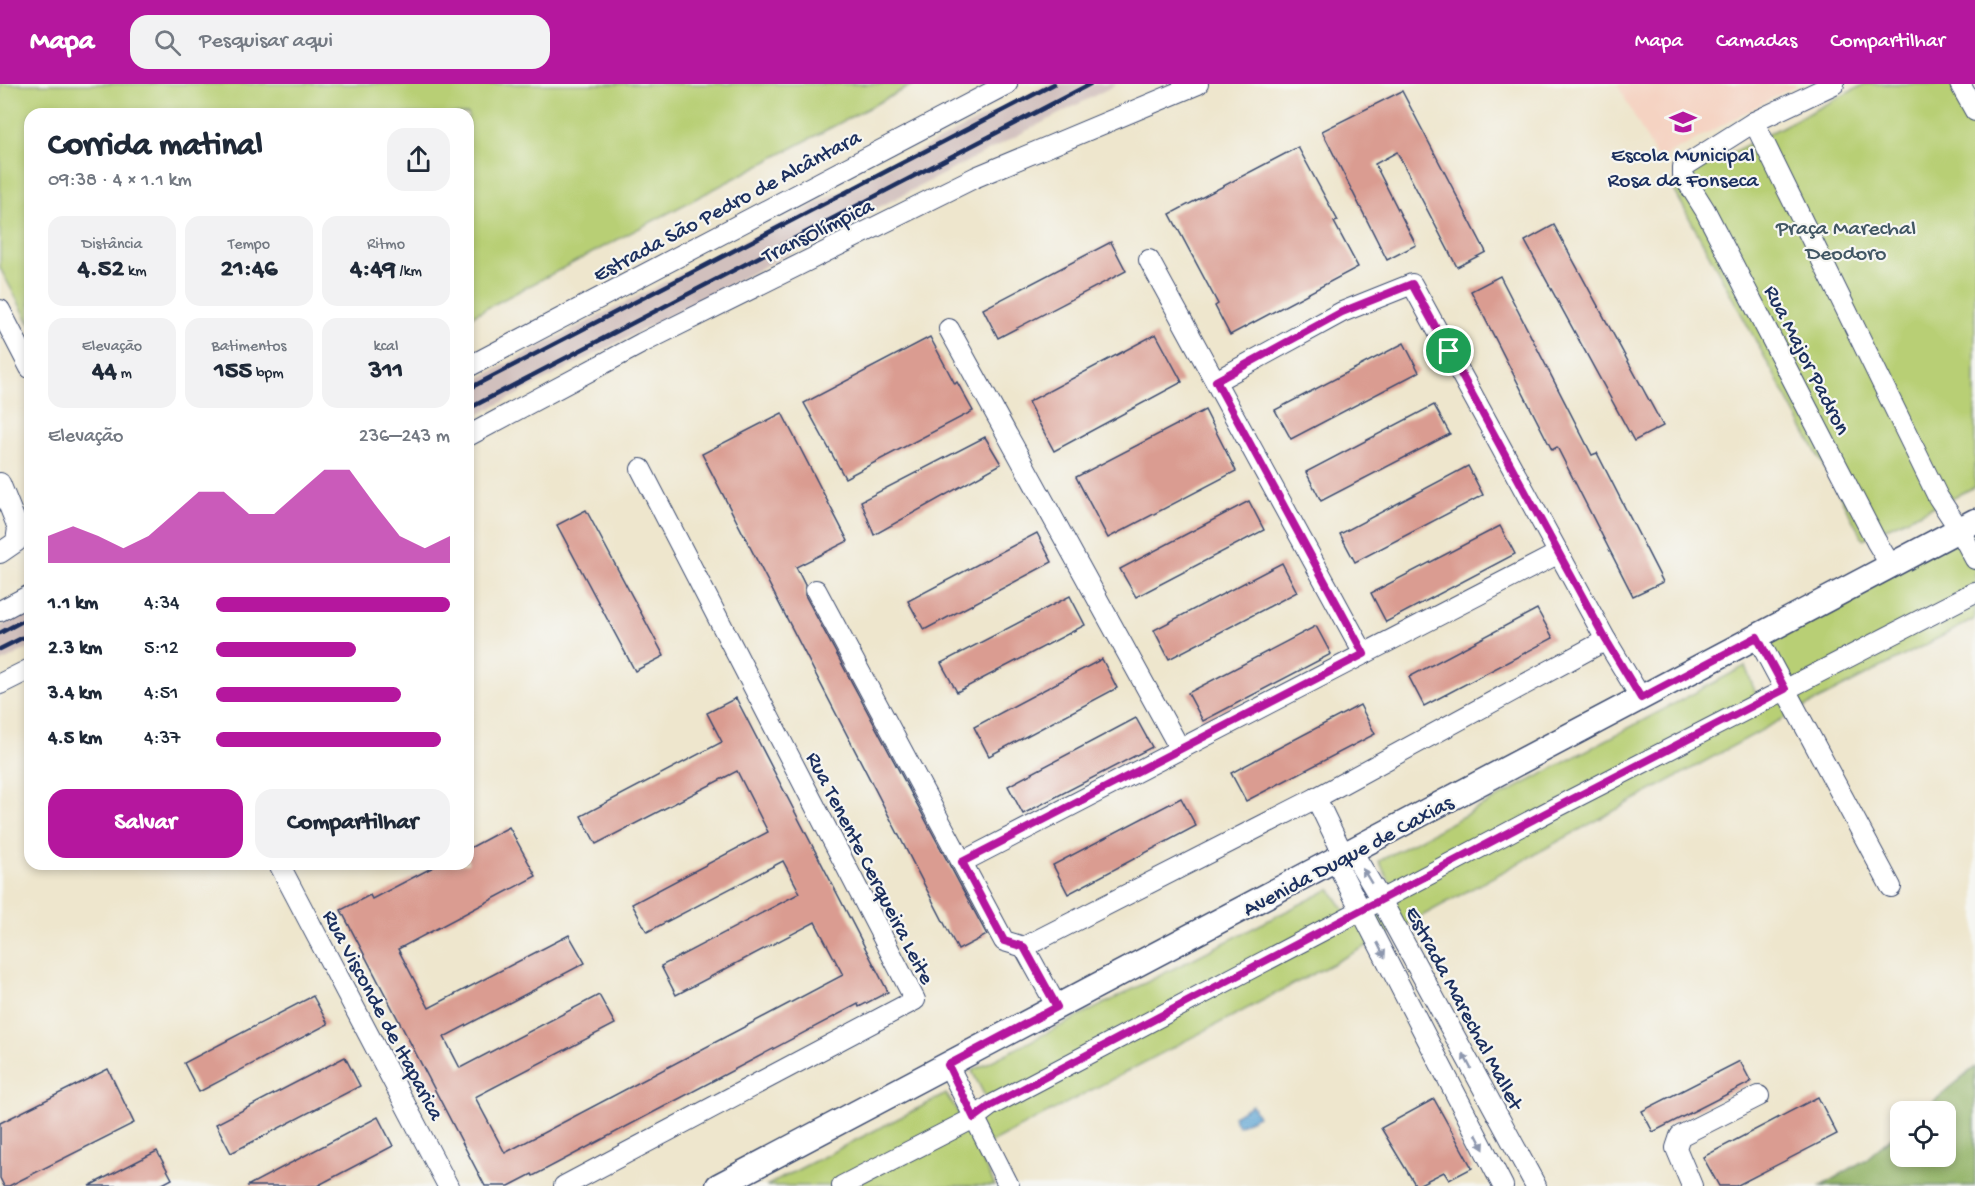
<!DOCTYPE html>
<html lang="pt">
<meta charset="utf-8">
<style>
:root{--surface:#fff;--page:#f2f2f3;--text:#1f2937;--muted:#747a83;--accent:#b5179e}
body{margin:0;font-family:"Gochi Hand",sans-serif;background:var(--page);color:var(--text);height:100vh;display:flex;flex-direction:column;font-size:22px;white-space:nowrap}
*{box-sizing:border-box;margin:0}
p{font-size:20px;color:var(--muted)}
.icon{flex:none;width:33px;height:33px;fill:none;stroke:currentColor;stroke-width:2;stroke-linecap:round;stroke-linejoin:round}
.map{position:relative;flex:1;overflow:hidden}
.panel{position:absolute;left:24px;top:24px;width:450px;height:762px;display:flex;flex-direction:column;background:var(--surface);border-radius:18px;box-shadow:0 3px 9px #0003}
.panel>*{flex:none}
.fabs{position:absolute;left:1890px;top:1017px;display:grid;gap:12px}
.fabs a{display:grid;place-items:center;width:66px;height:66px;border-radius:12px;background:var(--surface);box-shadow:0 3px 9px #0003;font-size:30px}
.pin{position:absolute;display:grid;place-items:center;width:51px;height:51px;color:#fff;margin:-26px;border:3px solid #fff;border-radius:50%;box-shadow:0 2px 6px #0007}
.round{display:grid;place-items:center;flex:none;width:63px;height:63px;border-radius:18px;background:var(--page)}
.overview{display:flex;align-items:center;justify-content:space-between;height:102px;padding:0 24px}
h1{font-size:33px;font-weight:700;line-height:45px}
.stats{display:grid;grid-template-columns:repeat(3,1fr);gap:9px;height:102px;padding:6px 24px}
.stats div{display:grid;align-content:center;border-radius:15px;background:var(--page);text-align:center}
.stats b{font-size:26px;font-weight:700}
.stats small{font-size:16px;font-weight:400}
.stats p{font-size:16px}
.chart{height:168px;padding:12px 24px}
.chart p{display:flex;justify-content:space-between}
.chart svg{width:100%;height:108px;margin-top:6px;fill:var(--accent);opacity:.7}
.primary-button{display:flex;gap:12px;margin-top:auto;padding:12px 24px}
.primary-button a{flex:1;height:69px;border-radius:18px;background:var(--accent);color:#fff;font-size:24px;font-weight:700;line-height:69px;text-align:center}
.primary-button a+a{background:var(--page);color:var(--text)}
ul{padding:0 24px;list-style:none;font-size:20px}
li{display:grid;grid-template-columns:96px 72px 1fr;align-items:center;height:45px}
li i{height:15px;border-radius:8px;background:var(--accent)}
header{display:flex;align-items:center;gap:36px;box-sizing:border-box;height:84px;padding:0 30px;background:var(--accent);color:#fff}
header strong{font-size:28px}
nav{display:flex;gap:33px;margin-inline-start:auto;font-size:21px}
.search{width:420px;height:54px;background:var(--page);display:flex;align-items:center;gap:15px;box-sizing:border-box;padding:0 21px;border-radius:18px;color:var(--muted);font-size:22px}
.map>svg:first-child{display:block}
.built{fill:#f5d3c2}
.industrial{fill:#d1c0bd}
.green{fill:#b8cf74;stroke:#6a7f69;stroke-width:1.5}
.forest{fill:#92b266;stroke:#567062;stroke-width:1.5}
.water{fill:#5ca3d2;stroke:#3c6998;stroke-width:1.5}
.building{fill:#da9c91}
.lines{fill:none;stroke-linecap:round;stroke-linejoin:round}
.minor-casing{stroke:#3b4a6f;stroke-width:22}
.major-casing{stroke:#3b4a6f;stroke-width:27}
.minor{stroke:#fff;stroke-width:20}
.major{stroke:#fff;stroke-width:24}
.rail{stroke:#1b2f5e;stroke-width:4.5}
.oneway{fill:#8d97ae}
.route-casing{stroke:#fff;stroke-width:12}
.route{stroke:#b5179e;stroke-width:8}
.labels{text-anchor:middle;stroke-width:4.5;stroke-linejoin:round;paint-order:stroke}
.poi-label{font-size:22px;fill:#1b2f5e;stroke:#f6f6f2}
.street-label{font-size:22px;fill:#1b2f5e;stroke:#f6f6f2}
.park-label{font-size:22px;fill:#425764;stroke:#f6f6f2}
</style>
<header>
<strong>Mapa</strong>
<div class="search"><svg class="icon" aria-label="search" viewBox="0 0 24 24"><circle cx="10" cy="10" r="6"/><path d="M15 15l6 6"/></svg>Pesquisar aqui</div>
<nav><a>Mapa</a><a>Camadas</a><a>Compartilhar</a></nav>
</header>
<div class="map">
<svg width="1975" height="1102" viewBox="0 0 1975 1102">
<rect width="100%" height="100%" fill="#f6f6f2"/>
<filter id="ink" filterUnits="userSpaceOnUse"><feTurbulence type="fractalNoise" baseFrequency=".0167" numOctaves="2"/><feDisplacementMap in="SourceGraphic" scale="12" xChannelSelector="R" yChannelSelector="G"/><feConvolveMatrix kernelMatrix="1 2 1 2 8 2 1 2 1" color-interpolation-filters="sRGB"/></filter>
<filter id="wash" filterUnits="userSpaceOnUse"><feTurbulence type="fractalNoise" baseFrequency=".008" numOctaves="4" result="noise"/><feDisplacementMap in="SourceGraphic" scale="24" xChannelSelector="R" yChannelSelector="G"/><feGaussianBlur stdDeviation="1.35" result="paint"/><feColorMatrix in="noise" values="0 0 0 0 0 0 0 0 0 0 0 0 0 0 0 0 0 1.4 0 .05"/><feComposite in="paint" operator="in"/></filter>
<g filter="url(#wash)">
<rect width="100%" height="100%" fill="#eee6cd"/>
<polygon class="built" points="1617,0 1798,0 1658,76"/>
<g class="industrial">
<polygon points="1048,0 1117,0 468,336 468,300"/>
<polygon points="30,526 30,563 0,579 0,542"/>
</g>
<g class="green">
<polygon points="0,0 914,0 468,234 468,30 30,30 30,240 0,184"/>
<polygon points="1865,0 1953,0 1975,37 1975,403 1863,455 1671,100"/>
<polygon points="1975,441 1975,535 1797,627 1376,857 977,1066 995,1102 838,1102 990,1022 972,987 1330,805 1347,830 1394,806 1379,777 1745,582 1756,610 1785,605 1757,553"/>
<polygon points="946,1010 962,1034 834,1102 766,1102"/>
</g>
<polygon class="forest" points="1975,983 1975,1102 1821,1102 1865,1076 1900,1046 1900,1072 1946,1072 1946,1028 1922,1027"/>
<polygon class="water" points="1252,1021 1258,1032 1238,1042 1233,1032"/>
<g id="blocks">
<g class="building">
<polygon points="1402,7 1486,168 1457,183 1397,68 1375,80 1416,161 1387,176 1322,47"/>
<polygon points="1298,63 1338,137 1334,138 1358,183 1230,251 1215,222 1218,220 1170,130"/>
<polygon points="1554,141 1663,342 1634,357 1525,157"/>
<polygon points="1111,158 1126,187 998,254 983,225"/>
<polygon points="1500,192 1592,371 1597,369 1663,498 1633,512 1557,363 1552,366 1471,207"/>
<polygon points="1156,250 1182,298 1054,367 1028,318"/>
<polygon points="930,253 955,300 957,298 973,327 845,394 804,319"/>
<polygon points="1404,259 1419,288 1291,355 1275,326"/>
<polygon points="1434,321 1450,350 1321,417 1306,388"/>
<polygon points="1205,326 1236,387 1108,454 1076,393"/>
<polygon points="782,329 848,457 796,483 805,501 805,511 987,851 958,866 702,370"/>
<polygon points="985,353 1001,380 874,451 861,417"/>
<polygon points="1468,382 1483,411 1355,478 1340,450"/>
<polygon points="1249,417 1264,446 1136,513 1120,485"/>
<polygon points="586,426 664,572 635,587 557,441"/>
<polygon points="1500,442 1515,470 1386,538 1371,509"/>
<polygon points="1037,449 1052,478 924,546 908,517"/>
<polygon points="1282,479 1297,508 1169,575 1154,546"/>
<polygon points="1070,512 1085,541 957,608 941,579"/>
<polygon points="1537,525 1553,554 1424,622 1409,593"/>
<polygon points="1316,542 1331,570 1203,637 1188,609"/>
<polygon points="1102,575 1117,604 989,672 974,643"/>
<polygon points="736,614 888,908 859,923 858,920 533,1092 532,1090 509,1102 485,1102 341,826 370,811 372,815 439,780 468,780 468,765 509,743 536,792 398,865 429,924 569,851 585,879 444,953 460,984 599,911 615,940 475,1013 505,1069 843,891 815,838 676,911 661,882 800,809 783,777 647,848 632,820 768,748 737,687 596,760 581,732 722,658 707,629"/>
<polygon points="1360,621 1375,650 1246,717 1231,689"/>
<polygon points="1136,634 1152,663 1023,730 1008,702"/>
<polygon points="1181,714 1196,742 1068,810 1053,781"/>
<polygon points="313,912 328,940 199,1008 184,979"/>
<polygon points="345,973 360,1002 231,1069 216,1040"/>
<polygon points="1740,977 1751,998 1653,1048 1642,1027"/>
<polygon points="108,985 134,1039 9,1102 4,1102 0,1094 0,1039"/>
<polygon points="1818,1013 1837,1050 1736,1102 1719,1102 1703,1073"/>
<polygon points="1434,1015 1472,1084 1449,1096 1444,1088 1416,1102 1381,1044"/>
<polygon points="378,1033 393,1062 317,1102 247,1102"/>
<polygon points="157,1067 172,1095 159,1102 89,1102"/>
</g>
</g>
</g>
<g filter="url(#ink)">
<use href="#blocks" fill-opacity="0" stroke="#3b4a6f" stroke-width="1.5"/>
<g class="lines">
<defs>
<g id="minor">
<polyline points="1834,0 1754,38 1683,83 1683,91 1705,126 1876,457 1891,482"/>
<polyline points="1960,0 1975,27"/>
<polyline points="1754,38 1938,413 1959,445 1975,475"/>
<polyline points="1149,176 1364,570"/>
<polyline points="0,226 30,284"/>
<polyline points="949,245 1180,665"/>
<polyline points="468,283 1007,0"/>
<polyline points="1216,297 1342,228 1412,200 1606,556 1641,614"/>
<polyline points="468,352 642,259 976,93 1198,0"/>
<polyline points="0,399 18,444 16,458 0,469"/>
<polyline points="816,506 1004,857 1024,863"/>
<polyline points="0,527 30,511"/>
<polyline points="1757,553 1891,803"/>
<polyline points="0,600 30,585"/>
<polyline points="1316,714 1344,772"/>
<polyline points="1352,767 1381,816 1536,1102"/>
<polyline points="1335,776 1503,1102"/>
<polyline points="962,778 1559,469"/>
<polyline points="279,780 448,1102"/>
<polyline points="1057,923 1024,863 1316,714 1606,556"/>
<polyline points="948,981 1009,1102"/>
<polyline points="564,1102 915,916 641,385"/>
<polyline points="842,1102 974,1034 990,1022 1555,724 1975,508"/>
<polyline points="1692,1102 1676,1064 1680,1052 1759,1012"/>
</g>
<polyline id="major" points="718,1102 1975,437"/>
</defs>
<use href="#minor" class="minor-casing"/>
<use href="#major" class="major-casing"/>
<use href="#minor" class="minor"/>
<use href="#major" class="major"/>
<g class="rail">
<polyline points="468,305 1054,0"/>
<polyline points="468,325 1090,0"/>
<polyline points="0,549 30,533"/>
<polyline points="0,565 30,550"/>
</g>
</g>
<defs><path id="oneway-solid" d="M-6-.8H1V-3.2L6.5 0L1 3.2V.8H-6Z" transform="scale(1.5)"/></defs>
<g class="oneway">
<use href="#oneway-solid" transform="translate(1367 792) rotate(-121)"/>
<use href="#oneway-solid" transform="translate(1381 866) rotate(63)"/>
<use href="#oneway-solid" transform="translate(1467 977) rotate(-118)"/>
<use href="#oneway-solid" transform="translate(1480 1058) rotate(63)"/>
</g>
</g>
<g class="lines" filter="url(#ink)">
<defs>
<polygon id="route" points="1412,200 1606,556 1641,614 1757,553 1785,605 1555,724 990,1022 974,1034 948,981 1057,923 1024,863 1004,857 962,778 1364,570 1216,297 1342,228"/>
</defs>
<use href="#route" class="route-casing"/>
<use href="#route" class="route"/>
</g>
<defs>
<symbol id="school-bare" viewBox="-9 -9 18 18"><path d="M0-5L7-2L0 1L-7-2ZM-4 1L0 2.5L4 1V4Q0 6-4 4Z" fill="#b5179e" stroke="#f6f6f2" stroke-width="2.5" paint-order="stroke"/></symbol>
</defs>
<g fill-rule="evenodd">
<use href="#school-bare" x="1664" y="19" width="38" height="38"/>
</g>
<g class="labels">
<g class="poi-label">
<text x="1683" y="77">Escola Municipal<tspan x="1683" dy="25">Rosa da Fonseca</tspan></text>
</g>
<g class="street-label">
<text transform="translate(726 120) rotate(-28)" y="8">Estrada São Pedro de Alcântara</text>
<text transform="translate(817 145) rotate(-26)" y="8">TransOlímpica</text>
<text transform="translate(1809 275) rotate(63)" y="8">Rua Major Padron</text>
<text transform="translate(1347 770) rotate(-28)" y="8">Avenida Duque de Caxias</text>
<text transform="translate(872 783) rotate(63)" y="8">Rua Tenente Cerqueira Leite</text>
<text transform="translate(1466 923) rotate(62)" y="8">Estrada Marechal Mallet</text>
<text transform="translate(385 930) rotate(62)" y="8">Rua Visconde de Itaparica</text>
</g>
<g class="park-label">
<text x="1846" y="150">Praça Marechal<tspan x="1846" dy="25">Deodoro</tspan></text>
</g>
</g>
</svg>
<div class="fabs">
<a><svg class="icon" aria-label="locate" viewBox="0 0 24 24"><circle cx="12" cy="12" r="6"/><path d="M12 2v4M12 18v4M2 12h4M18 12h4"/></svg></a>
</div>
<div class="pin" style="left:1449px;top:267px;background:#1e9e55"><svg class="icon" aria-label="arrive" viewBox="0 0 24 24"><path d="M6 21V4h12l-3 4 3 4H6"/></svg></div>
<section class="panel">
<div class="overview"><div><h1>Corrida matinal</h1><p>09:38 · 4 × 1.1 km</p></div><a class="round"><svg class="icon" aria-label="share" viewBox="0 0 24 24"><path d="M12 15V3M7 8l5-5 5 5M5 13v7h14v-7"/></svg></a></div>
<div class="stats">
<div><p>Distância</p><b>4.52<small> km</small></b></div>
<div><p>Tempo</p><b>21:46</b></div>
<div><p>Ritmo</p><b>4:49<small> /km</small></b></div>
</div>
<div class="stats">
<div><p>Elevação</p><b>44<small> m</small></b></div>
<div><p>Batimentos</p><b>155<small> bpm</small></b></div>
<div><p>kcal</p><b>311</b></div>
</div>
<div class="chart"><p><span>Elevação</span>236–243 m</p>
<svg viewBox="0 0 160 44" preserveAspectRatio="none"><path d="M0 44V33L10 29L20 33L30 38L40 33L50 24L60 15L70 15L80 24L90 24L100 15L110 6L120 6L130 20L140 33L150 38L160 33V44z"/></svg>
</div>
<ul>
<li><b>1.1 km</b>4:34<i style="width:100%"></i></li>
<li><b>2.3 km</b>5:12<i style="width:60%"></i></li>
<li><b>3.4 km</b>4:51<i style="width:79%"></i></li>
<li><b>4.5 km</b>4:37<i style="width:96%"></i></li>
</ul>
<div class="primary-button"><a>Salvar</a><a>Compartilhar</a></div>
</section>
</div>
